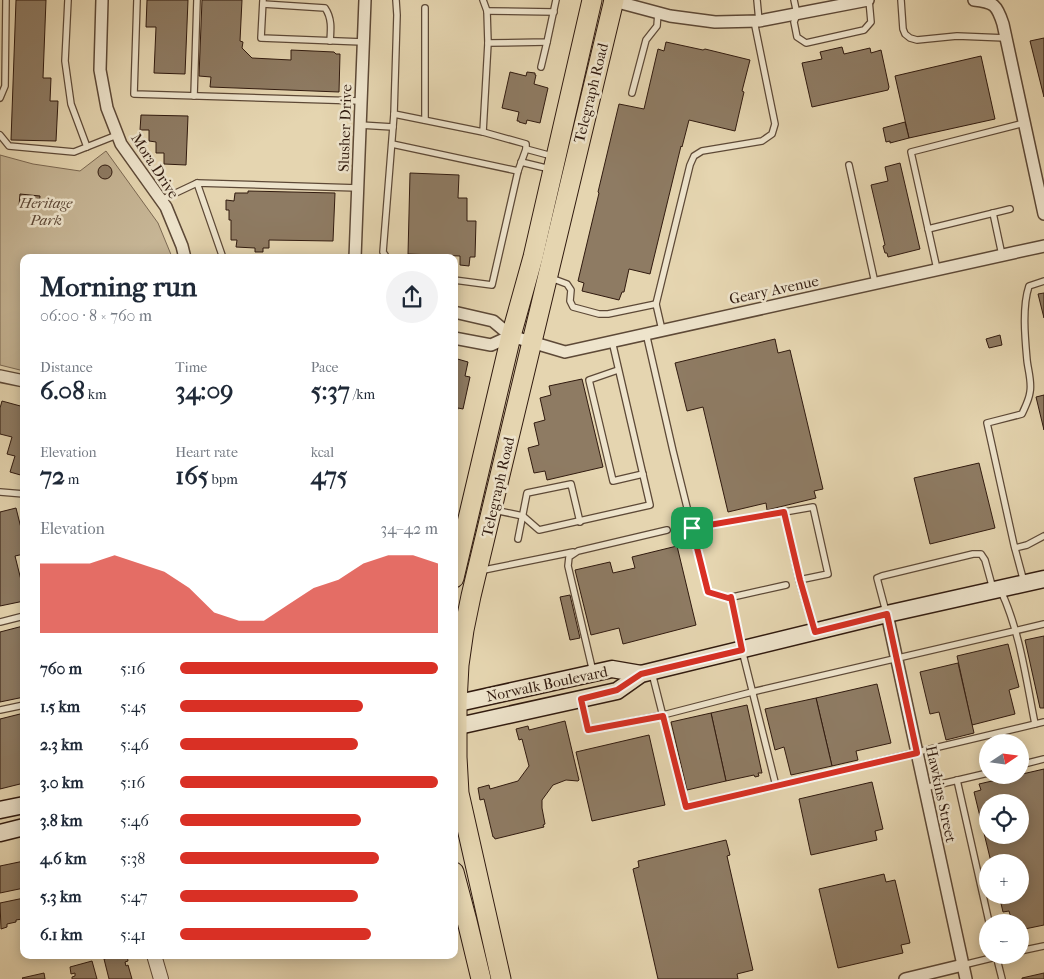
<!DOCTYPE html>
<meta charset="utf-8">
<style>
:root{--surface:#fff;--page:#f2f2f3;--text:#1f2937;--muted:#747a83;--accent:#d93025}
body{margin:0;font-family:"IM FELL French Canon",serif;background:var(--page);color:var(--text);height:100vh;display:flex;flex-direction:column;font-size:19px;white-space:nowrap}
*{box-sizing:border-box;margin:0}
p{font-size:16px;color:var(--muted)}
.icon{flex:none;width:28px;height:28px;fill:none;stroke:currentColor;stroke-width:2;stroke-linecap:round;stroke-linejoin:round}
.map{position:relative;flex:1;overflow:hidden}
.drawer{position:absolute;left:20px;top:254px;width:438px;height:705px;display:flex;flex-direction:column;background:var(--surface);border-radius:10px;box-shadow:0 2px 12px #0003}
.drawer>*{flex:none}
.needle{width:32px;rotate:77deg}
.controls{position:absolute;left:979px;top:734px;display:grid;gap:10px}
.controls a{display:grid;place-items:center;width:50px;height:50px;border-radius:50%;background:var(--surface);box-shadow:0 2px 12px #0003;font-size:25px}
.pin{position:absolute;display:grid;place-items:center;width:42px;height:42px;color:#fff;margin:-21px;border-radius:10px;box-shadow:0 2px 8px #0006}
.round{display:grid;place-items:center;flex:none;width:52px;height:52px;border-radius:26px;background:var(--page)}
.headline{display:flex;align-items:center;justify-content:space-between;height:85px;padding:0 20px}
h1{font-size:28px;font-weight:800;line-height:38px}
.figures{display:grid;grid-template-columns:repeat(3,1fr);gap:8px;height:85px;padding:5px 20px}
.figures div{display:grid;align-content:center}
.figures b{font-size:25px;font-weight:800}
.figures small{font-size:14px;font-weight:400}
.figures p{font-size:14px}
.chart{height:140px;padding:10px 20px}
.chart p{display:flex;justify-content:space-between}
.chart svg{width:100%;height:90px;margin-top:5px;fill:var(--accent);opacity:.7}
ul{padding:0 20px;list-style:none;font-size:16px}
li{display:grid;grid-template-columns:80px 60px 1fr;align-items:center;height:38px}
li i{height:12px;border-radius:6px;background:var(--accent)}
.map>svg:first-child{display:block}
.green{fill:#c6b595;stroke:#7b6852}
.building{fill:#8e7b63;stroke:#301a0f;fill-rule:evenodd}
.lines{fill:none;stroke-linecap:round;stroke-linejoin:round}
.service-casing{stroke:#5d4937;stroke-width:8}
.minor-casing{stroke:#5d4937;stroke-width:14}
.tertiary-casing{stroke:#5d4937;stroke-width:16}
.secondary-casing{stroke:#301a0f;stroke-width:19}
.primary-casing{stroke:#301a0f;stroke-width:21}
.service{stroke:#eee4cc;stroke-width:5.5}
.minor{stroke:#eee4cc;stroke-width:11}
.tertiary{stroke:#eee4cc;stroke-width:14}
.secondary{stroke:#eee4cc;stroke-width:16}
.primary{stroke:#e5d5b0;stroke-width:19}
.route-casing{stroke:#fff;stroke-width:10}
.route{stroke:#d93025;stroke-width:6}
.labels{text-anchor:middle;stroke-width:5;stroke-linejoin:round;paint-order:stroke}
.street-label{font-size:15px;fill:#301a0f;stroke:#eee4cc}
.park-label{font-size:15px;font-style:italic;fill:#5d4837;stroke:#eee4cc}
</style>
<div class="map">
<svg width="1044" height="979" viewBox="0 0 1044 979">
<rect width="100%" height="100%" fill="#e5d5b0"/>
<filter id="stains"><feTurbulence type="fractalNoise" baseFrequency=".004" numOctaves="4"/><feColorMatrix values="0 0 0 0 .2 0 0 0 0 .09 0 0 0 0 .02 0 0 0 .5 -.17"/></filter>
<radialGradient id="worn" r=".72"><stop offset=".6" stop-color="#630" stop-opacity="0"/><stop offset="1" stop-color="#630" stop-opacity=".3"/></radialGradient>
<polygon class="green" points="106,151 158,223 172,257 24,258 24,371 0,365 0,155 33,164 80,171"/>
<g class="building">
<polygon points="16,0 46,0 43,78 51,78 50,101 58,101 56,141 11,140"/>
<polygon points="147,0 188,0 185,74 154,73 156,27 146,27"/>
<polygon points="202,0 242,0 240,41 243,42 242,48 252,58 291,60 291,50 334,52 336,54 340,54 339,92 210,87 211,77 199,76"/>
<polygon points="1044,38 1044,97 1030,41"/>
<polygon points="666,42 703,50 705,49 750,60 742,91 744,92 735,131 689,120 682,147 681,146 650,274 629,269 624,292 622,292 619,300 582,291 584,283 578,281 599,193 598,192 619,104 644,109 658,49 664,51"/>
<polygon points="842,47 844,54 870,48 871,53 881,50 889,87 888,90 812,107 802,63 822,59 820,52"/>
<polygon points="981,56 995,119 909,138 895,76"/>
<polygon points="510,72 526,76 527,72 535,73 535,75 536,75 534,84 548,88 540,123 527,120 526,124 519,122 519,121 517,121 519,112 502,108"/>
<polygon points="141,115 188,116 186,165 164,164 164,153 156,153 156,142 149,141 149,130 140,130"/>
<polygon points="905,122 909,138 890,143 890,141 886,142 883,128"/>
<polygon points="900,163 920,249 888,257 887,253 885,253 883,246 885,245 871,185 888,181 885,167"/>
<circle cx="105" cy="172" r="7"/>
<polygon points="410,173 459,175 458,198 467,198 467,221 476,221 475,257 470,257 469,266 460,265 460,256 408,254"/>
<polygon points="248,191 335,193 333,241 269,240 269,248 263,248 263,252 255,252 255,248 236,247 237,240 231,240 231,220 229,220 229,210 226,210 226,200 234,201 235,193 248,193"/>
<polygon points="20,194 40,196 39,208 19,206"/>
<polygon points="1044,293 1044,318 1038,294"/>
<polygon points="1000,335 1002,345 989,348 986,339"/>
<polygon points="775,339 778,353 790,350 823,489 814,491 816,498 767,510 766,503 728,512 703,407 687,411 675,363"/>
<polygon points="454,358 468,362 465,376 470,377 463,409 458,408 455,420 454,419"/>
<polygon points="582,379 603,467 547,480 545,471 534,473 528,448 539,445 534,423 545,420 540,398 551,395 549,386"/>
<polygon points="1044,395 1044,430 1036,397"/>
<polygon points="2,401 24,407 24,476 10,472 15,456 7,454 12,437 0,434 0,408"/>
<polygon points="979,463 995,528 930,544 914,478"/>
<polygon points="16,508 24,540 24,554 15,556 24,592 24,601 0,606 0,512"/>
<polygon points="677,546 696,625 623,644 619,628 591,635 575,570 610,562 613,573 635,568 632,557"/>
<polygon points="570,595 580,638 570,640 560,597"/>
<polygon points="23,626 24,697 0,702 0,632"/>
<polygon points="1044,636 1044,708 1040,708 1025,640"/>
<polygon points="1008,644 1019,687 1009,690 1015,714 972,725 957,656"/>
<polygon points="958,663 974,733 946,740 939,712 930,714 920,672"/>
<polygon points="877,684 891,743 856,751 858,760 832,766 816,698"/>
<polygon points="816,698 832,766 791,775 784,747 775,750 765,709"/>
<polygon points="747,705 762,773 758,773 759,776 755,777 754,775 726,781 711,713"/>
<polygon points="24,713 24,783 0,789 0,719"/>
<polygon points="711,713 726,781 687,790 671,722"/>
<polygon points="565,721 579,780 578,781 566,780 553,785 542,800 542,808 545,824 543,825 544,827 495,839 494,837 493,837 484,799 480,800 478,788 489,785 490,789 518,781 529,766 522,739 519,740 516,729 528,726 529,730"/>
<polygon points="649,735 665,805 592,821 576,752"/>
<path d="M 1044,769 L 1044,925 L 1020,930 L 1020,922 L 1012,922 L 1009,911 L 1003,912 L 999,895 L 1020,895 L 1020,862 L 991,862 L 974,792 L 981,790 L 979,784 ZM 988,802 L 1020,802 L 1020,835 L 988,835 Z"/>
<polygon points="872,782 883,829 875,831 877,840 811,855 799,799"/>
<polygon points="726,840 730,855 727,856 753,970 737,974 738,979 658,979 633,869 639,867 638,861"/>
<polygon points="24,861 24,888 0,893 0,866"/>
<polygon points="884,874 886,882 895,880 910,943 901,945 903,953 838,968 819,889"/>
<polygon points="24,898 24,920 22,920 22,919 16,920 16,922 7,924 7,927 1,929 0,903"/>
<polygon points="122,955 127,955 128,961 125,962 126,966 128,965 132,979 109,979 104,959"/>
<polygon points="92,961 97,979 72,979 72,977 75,976 75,973 71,974 70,967"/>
<polygon points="44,973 45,979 23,979 22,978"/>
<polygon points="1044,973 1044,979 1022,979 1022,978"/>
</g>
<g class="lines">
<defs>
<g id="service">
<polyline points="68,0 65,61 71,104 87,147"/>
<polyline points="137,0 134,94 361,101"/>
<polyline points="263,0 261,38 363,42"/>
<polyline points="396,0 397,15 394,114 483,132 488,43 547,42 556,0"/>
<polyline points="483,0 487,11 488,43"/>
<polyline points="757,0 759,21"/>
<polyline points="794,0 797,14 794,22 797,37 806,43 864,30 871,22 869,0"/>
<polyline points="901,0 903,29 905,34 910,38 917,40 957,36 1006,38"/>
<path d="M 263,4 L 325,8 C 332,18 331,29 330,41"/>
<polyline points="487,11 554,12"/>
<polyline points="541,67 547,42"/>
<polyline points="632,93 646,40 657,26 658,13"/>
<polyline points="194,96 197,0"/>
<polyline points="0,98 5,86 6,0"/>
<polyline points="425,120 425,8"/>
<polyline points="360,125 393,127"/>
<polyline points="0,135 9,146 74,152 117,135"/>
<polyline points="392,144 518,171"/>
<polyline points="526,149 552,156"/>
<polyline points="521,162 550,169"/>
<polyline points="849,165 875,283"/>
<polyline points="161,200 197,183"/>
<polyline points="993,213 1002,255"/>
<polyline points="928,229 1010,209"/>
<polyline points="223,258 197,183 358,188"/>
<polyline points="387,258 383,252 394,114"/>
<polyline points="937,269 911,152 1024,123"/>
<polyline points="551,278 567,284 571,290 570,301 573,307 599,314 608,314 656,304"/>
<polyline points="454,280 492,285 518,171 526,149 526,144 483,132"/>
<polyline points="662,330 656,304 690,165 694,156 702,151 762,141 772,134 775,124 754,21"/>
<polyline points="646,333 673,451 708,592 728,598 786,585"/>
<polyline points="618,370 589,380 613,481 643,474"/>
<polyline points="0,492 24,494"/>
<polyline points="494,510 523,516 539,530 650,505 612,341"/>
<polyline points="784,512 799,580"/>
<polyline points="692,528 813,507 828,574 799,580 814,629"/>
<polyline points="518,539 527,493 571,484 580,522"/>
<polyline points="1015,548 1027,545 1044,536"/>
<polyline points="479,571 573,552"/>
<path d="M 1024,582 L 1014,545 L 987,423 L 1022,414 C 1025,407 1029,400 1030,392 C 1032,382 1028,370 1027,360 C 1025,338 1022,307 1029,286 L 1044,281"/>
<path d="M 1001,591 C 1020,632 1026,679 1035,724"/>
<polyline points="731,597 742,650 776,786"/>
<polyline points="886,612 877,578 882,576 973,554 981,554 985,560 993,589"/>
<polyline points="0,622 24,616"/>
<polyline points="593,672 568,566 569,557 578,551 667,530"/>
<polyline points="652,673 686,807 1044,722"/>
<polyline points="581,701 588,730 663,715 752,692 1044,624"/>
<polyline points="0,710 24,705"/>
<polyline points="1020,765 1044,759"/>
<polyline points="957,780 989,922"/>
<polyline points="924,788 988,773"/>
<polyline points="1020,951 1044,946"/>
<polyline points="996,955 1002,979"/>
<polyline points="963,965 1004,955"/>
</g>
<g id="minor">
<polyline points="102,0 100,70 107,108 121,144 166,207 182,246 185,258"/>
<polyline points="610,0 670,16 715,22 759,21 868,0"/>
<path d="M 974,0 C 994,2 997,5 1003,24 L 1044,214"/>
<polyline points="355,258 365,0"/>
<polyline points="454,312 493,321 511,336 565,352 1044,246"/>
<polyline points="454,338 491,345 511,336"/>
<polyline points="0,376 24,381"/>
<polyline points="887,614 966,979"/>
<polyline points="905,979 963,965"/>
</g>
<polyline id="tertiary" points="154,955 161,979"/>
<g id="secondary">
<polyline points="454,704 612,669 641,674"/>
<polyline points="454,727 617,691 641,674 887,614 1044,579"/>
<polyline points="0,810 24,805"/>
<polyline points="0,833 24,827"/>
</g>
<g id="primary">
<polyline points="454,578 511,336 533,257 592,0"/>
<polyline points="454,872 467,921 481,979"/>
<polyline points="501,979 459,793 457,757 457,703 459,665 464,630 471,596 614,0"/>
</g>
</defs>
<use href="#service" class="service-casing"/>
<use href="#minor" class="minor-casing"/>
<use href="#tertiary" class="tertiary-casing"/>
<use href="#secondary" class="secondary-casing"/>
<use href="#primary" class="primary-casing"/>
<use href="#service" class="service"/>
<use href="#minor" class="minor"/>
<use href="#tertiary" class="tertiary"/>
<use href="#secondary" class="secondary"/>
<use href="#primary" class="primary"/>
</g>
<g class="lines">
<defs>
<polygon id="route" points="784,512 800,580 815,632 887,614 917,753 686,807 663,716 588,730 581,699 617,690 641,674 742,650 731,597 728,598 708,592 692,528"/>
</defs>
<use href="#route" class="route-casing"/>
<use href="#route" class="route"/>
</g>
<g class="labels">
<g class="street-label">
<text transform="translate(591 93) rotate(-76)" y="5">Telegraph Road</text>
<text transform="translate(345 128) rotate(-88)" y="5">Slusher Drive</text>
<text transform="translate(155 166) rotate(57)" y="5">Mora Drive</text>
<text transform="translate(774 290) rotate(-12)" y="5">Geary Avenue</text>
<text transform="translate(498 487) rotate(-77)" y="5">Telegraph Road</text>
<text transform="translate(547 684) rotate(-12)" y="5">Norwalk Boulevard</text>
<text transform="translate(941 794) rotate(78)" y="5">Hawkins Street</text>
</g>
<g class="park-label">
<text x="46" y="208">Heritage<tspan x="46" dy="17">Park</tspan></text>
</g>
</g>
<rect width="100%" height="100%" filter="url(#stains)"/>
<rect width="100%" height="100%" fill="url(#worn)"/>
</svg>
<div class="controls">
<a><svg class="needle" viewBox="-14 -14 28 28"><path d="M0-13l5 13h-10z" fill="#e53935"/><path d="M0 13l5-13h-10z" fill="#747a83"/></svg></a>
<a><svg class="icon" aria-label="locate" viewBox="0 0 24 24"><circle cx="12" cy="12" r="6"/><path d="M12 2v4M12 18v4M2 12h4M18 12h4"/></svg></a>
<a>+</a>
<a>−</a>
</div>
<div class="pin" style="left:692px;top:528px;background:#1e9e55"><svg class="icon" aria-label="arrive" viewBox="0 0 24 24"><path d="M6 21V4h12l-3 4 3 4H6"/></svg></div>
<section class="drawer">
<div class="headline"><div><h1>Morning run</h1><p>06:00 · 8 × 760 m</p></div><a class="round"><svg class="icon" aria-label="share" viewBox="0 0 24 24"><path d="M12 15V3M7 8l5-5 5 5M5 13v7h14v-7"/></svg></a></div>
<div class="figures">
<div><p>Distance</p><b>6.08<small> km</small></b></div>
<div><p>Time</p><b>34:09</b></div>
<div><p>Pace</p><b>5:37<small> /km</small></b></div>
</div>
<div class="figures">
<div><p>Elevation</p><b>72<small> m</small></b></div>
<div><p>Heart rate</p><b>165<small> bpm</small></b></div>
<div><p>kcal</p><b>475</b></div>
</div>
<div class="chart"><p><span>Elevation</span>34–42 m</p>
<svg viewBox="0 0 160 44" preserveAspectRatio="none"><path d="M0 44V10L10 10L20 10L30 6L40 10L50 14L60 22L70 34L80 38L90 38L100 30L110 22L120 18L130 10L140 6L150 6L160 10V44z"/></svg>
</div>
<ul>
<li><b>760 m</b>5:16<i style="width:100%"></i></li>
<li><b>1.5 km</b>5:45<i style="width:71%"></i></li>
<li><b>2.3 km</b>5:46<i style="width:69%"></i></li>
<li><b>3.0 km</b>5:16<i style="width:100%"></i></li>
<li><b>3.8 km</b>5:46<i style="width:70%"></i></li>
<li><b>4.6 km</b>5:38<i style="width:77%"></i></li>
<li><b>5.3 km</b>5:47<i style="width:69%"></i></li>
<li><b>6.1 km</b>5:41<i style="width:74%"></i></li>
</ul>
</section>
</div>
